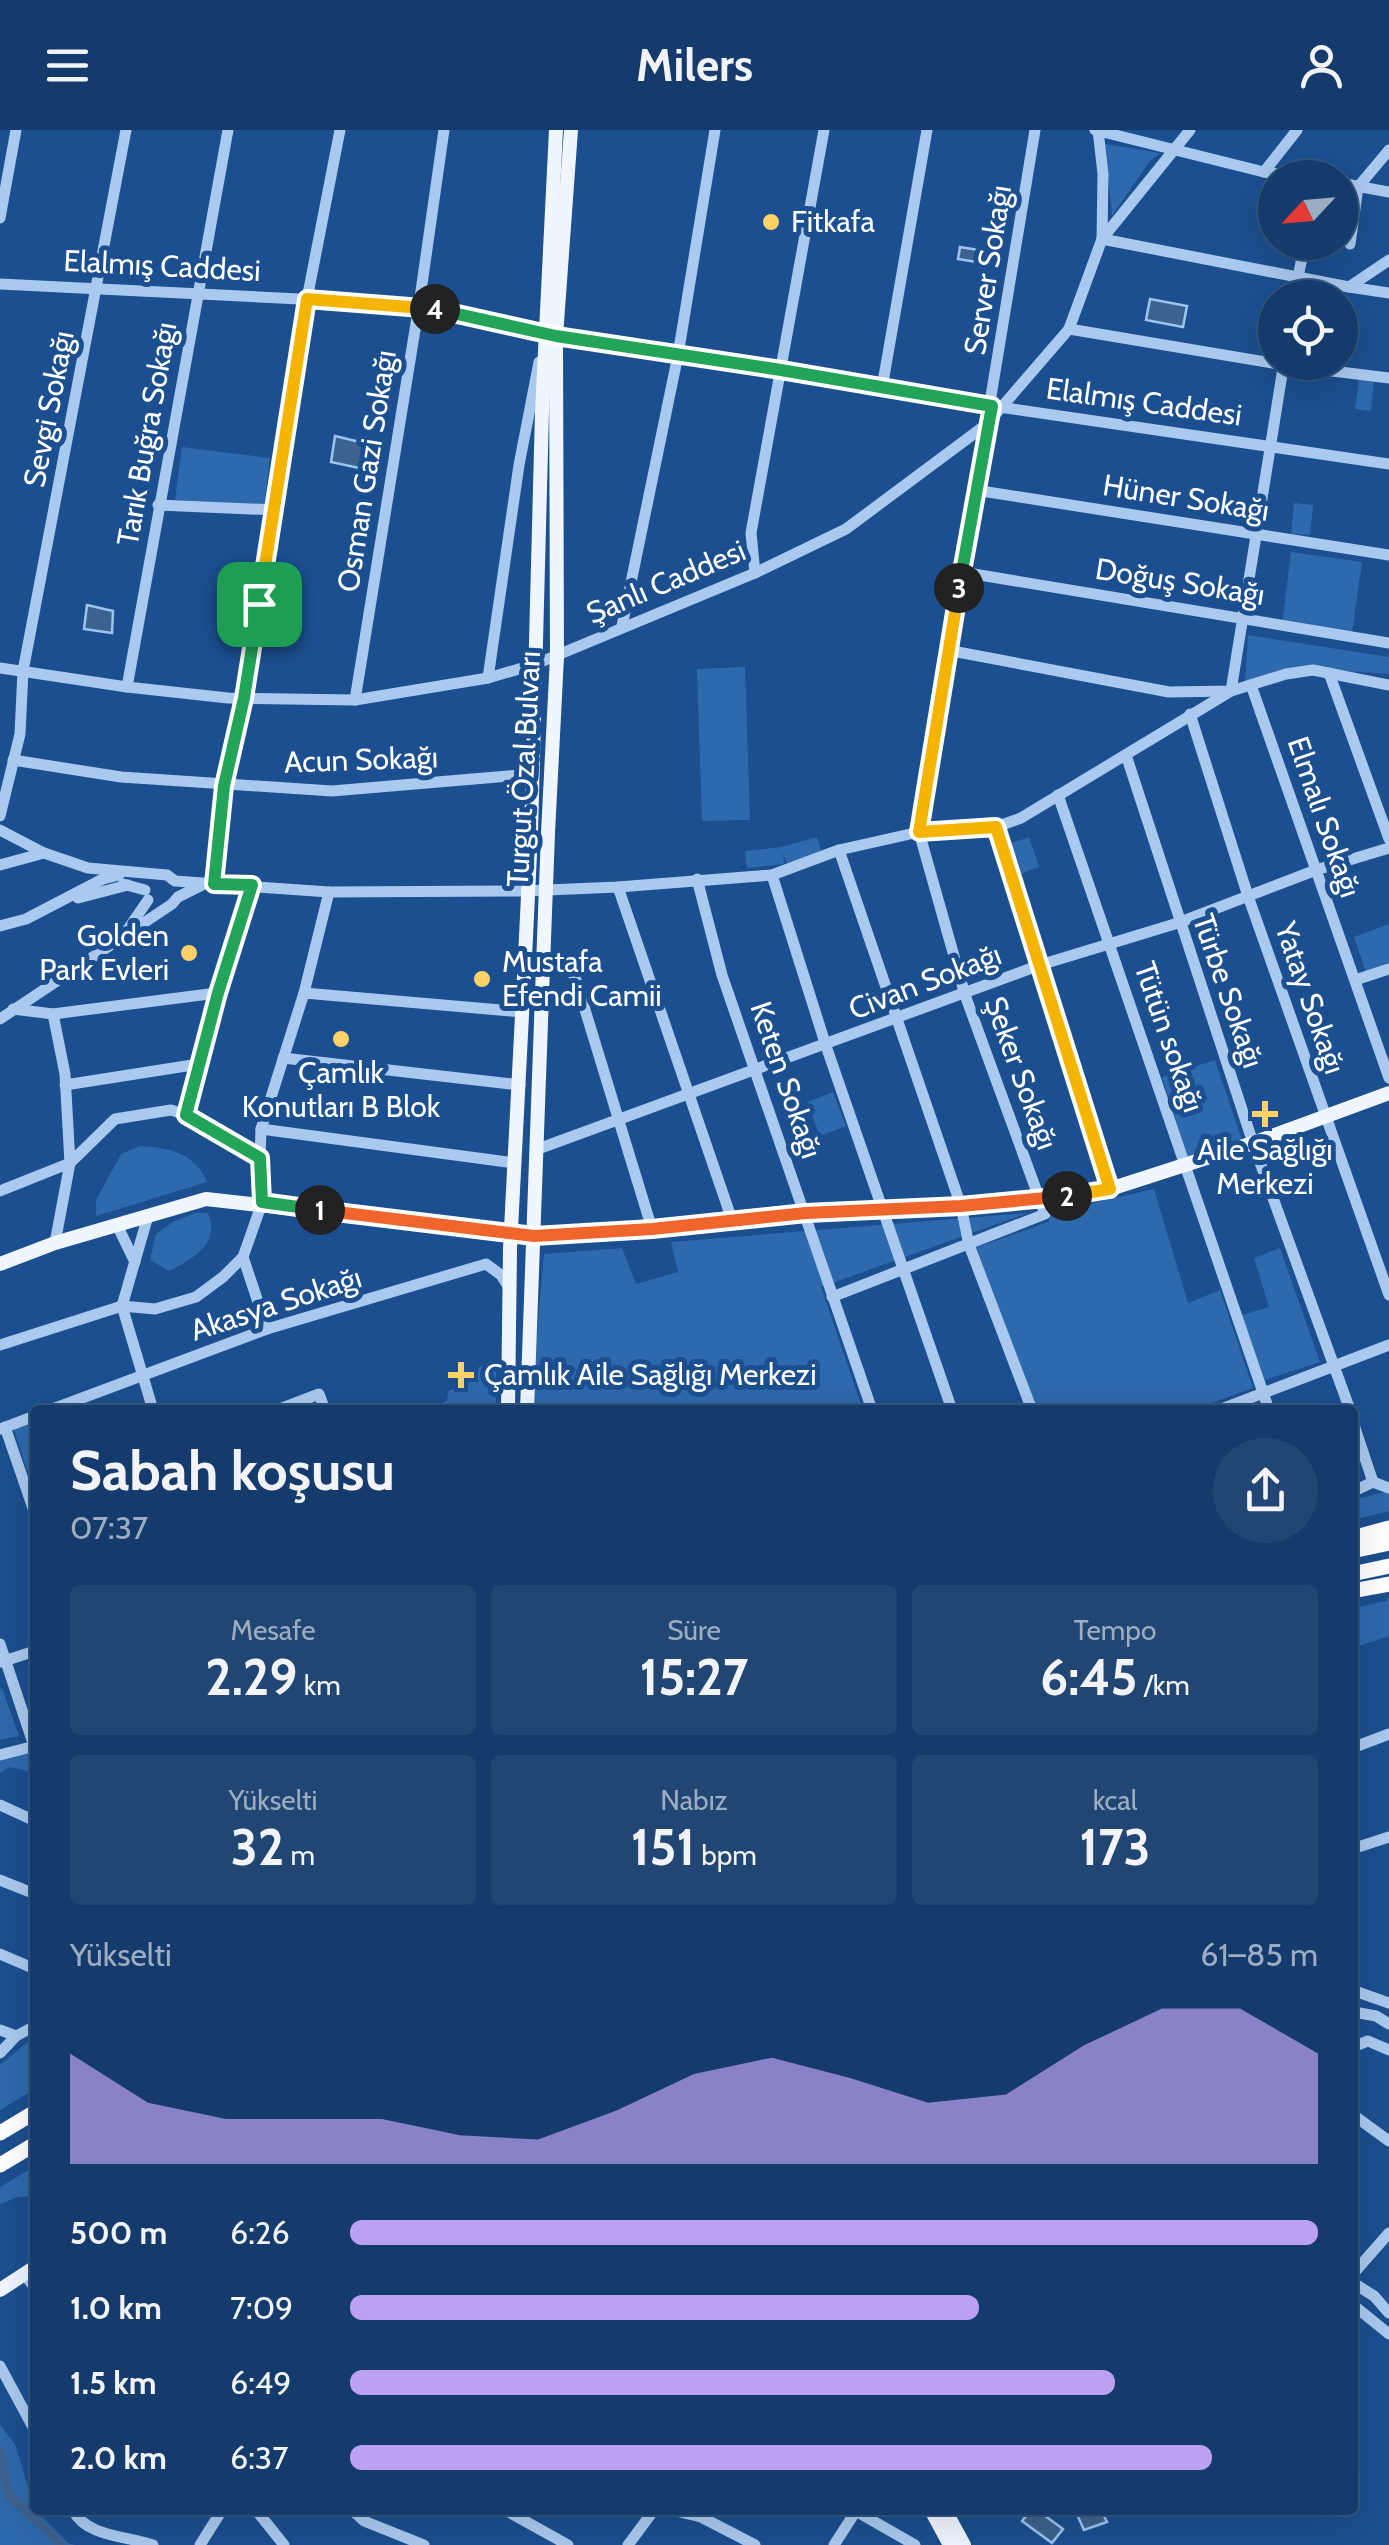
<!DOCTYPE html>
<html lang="tr">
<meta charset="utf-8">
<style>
:root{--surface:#143b6b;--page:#214673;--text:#f1f3f6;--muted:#9dadc1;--line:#33557e;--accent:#bca0f2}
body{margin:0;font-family:Cabin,sans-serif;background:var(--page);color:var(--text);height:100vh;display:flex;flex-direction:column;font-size:38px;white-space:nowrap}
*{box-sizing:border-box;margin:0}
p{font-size:32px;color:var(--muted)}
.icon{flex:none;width:55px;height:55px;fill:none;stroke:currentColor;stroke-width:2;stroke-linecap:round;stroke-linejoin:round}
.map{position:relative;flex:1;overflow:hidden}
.panel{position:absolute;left:30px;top:1275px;width:1328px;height:1110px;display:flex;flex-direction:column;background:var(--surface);border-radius:10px;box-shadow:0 10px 40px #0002,0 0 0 2px var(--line)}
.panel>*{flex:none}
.needle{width:65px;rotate:244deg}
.controls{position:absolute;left:1258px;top:30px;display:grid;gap:20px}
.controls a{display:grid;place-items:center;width:100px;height:100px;border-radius:50%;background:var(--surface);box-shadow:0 10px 40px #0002,0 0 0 2px var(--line);font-size:50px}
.pin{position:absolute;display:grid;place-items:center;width:85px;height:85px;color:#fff;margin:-42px;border-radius:20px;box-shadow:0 5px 15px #0006}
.km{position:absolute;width:50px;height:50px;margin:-25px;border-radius:50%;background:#222;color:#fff;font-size:28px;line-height:50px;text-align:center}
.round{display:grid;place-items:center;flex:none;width:105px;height:105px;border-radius:52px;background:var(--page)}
.headline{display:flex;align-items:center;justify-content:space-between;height:170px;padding:0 40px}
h1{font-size:55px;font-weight:700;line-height:75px}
.metrics{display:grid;grid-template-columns:repeat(3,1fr);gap:15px;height:170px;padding:10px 40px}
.metrics div{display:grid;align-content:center;border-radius:10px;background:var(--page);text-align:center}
.metrics b{font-size:50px;font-weight:700}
.metrics small{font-size:28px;font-weight:400}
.metrics p{font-size:28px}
.chart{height:280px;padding:20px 40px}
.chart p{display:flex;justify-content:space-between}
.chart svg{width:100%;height:180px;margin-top:10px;fill:var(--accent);opacity:.7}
ul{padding:0 40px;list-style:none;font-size:32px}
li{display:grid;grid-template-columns:160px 120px 1fr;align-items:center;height:75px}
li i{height:25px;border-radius:12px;background:var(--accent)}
header{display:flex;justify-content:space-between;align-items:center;height:130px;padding:0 40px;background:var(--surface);font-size:45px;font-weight:700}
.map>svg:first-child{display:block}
.green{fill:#2e69ad}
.water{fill:#3c6290;stroke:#9cc4f0;stroke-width:2.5}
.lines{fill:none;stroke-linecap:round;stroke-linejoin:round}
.canal{stroke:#3c6290;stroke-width:10}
.minor{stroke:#a9c9ee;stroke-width:11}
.major{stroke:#f0f6ff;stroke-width:14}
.highway{stroke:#fff;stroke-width:15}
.major-bridge{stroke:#f0f6ff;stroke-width:14}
.split-1-casing{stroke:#fff;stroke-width:20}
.split-2-casing{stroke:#fff;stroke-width:20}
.split-3-casing{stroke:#fff;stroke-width:20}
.split-4-casing{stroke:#fff;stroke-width:20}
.split-5-casing{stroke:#fff;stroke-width:20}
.split-1{stroke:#22a559;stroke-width:12}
.split-2{stroke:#f0652b;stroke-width:12}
.split-3{stroke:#f5b400;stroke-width:12}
.split-4{stroke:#22a559;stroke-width:12}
.split-5{stroke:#f5b400;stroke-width:12}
.poi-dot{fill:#ffd166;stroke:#1b4f8f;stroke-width:4}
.labels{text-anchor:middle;stroke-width:10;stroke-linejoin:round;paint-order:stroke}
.poi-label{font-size:30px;fill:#fff;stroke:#1b4f8f;text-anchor:start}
.street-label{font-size:30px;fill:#fff;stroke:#1b4f8f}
</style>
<header><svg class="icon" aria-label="menu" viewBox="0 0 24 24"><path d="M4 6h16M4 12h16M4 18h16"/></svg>Milers<svg class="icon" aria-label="person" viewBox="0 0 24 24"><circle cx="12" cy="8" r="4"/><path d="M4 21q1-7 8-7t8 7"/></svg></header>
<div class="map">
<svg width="1389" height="2415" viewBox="0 0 1389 2415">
<rect width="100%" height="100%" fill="#1b4f8f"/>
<g class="green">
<polygon points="1105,14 1160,23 1149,32 1112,86"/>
<polygon points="1359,249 1374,251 1371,281 1355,279"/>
<polygon points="182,317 270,328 264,375 175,370"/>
<polygon points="1294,373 1313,375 1310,405 1291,404"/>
<polygon points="1291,422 1362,432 1352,503 1282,494"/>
<polygon points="1248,505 1389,527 1389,544 1307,538 1245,554"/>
<polygon points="745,537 750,690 702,691 697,539"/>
<polygon points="817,707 822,723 787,734 783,723 784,734 747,738 745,721 782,717"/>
<polygon points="1029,707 1039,737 1018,745 1007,715"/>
<polygon points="1389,794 1389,834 1366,842 1354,807"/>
<polygon points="1215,930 1242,1010 1188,1029 1162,947"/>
<polygon points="833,962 846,996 820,1006 807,972"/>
<path d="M 140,1016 C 170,1018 195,1023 207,1052 L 96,1086 L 96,1070 L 121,1024 Z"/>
<polygon points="1154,1059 1188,1173 1220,1160 1253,1258 1192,1280 1038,1280 975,1118 1048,1092 1051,1083"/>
<path d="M 195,1083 L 208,1083 C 221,1113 193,1129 169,1141 L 150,1130 L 156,1104 L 173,1092 Z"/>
<polygon points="1028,1083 821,1157 863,1280 530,1280 544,1124 622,1118 636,1154 678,1142 671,1112"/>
<polygon points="1280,1118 1320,1232 1265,1250 1242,1185 1269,1177 1254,1128"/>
<polygon points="496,1231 496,1273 477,1280 432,1280 431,1277 447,1271 448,1261 473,1251 479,1237"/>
<polygon points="35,1293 35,1360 34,1361 14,1300"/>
<polygon points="1389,1361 1389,1381 1353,1390 1352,1370"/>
<polygon points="1389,1467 1389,1506 1353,1518 1353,1478 1386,1471"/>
<polygon points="2,1558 19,1606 0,1610 0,1559"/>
<polygon points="35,1622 35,1643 10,1637 0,1643 0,1628"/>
<polygon points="35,1906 35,1959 0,1980 0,1935"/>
<polygon points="35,2036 35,2066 18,2067 0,2074 0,2057"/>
<polygon points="0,2295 15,2314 35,2380 68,2413 75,2415 0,2415"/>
</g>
<g class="water">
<polygon points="960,117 991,122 989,134 958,129"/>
<polygon points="1150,169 1187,176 1183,197 1146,190"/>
<polygon points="335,306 368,314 364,339 331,332"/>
<polygon points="87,475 113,481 112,503 84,499"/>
<polygon points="1031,2380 1037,2380 1063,2399 1052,2413 1022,2391"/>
<polygon points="1075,2380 1101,2380 1107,2392 1084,2400"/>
</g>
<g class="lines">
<polyline class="canal" points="0,2322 8,2364 62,2415"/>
<g class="minor">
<polyline points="1095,0 1264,42 1305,48"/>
<polyline points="1264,42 1297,0"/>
<polyline points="1340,53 1389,62"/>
<polyline points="0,88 16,0"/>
<polyline points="1102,109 1349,157 1389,130"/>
<polyline points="1102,109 1190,0"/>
<polyline points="1350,114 1358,57 1389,20"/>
<polyline points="0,154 419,175 556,206 781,240 992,276 1389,334"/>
<polyline points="1349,157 1389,163"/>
<polyline points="1294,168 1305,112"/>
<polyline points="1069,199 1284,235 1389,248"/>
<polyline points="882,258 927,0"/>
<polyline points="975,360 1389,425"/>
<polyline points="158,375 275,380"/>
<polyline points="962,442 1389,513"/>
<polyline points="755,443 751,403 824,0"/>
<polyline points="622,496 678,225 715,0"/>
<polyline points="947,520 1169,562 1231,561 1284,232"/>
<polyline points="0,538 127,557 228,568 355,570 488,548 536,534 755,443 846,399 987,294 1069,199 1102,109 1103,44 1098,0"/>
<polyline points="1329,543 1389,709"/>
<polyline points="488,548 519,335 539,232"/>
<polyline points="1251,555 1389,948"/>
<polyline points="127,557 228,0"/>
<polyline points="355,570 419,175 444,0"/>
<polyline points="1190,584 1248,766 1389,1165"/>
<polyline points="1126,625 1253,1013 1350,1280"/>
<polyline points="13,630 121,647 332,661 532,644"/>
<polyline points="1058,665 1269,1280"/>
<polyline points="0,686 20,604 23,541 126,0"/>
<polyline points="996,697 1110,1059"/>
<polyline points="0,700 44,723 88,738 167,745 175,751 329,762 524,761 618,757 772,745 839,720 919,702 996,697 1021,688 1231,561 1286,544 1313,540 1389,555"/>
<polyline points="839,720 961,1076 969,1115 1032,1280"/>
<polyline points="0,735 44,723"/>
<polyline points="772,745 826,916 952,1280"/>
<polyline points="697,749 722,845 872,1280"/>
<polyline points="123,754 145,760"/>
<polyline points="214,754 224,656 244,569 307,169 340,0"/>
<polyline points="618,757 732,1090"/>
<polyline points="78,768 128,755"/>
<polyline points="0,796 26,789 103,749 119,745"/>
<polyline points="128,799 148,770"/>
<polyline points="544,836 562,827 575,847 652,1099"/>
<polyline points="1355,850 1389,839"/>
<polyline points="304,863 523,882"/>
<polyline points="13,879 53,884 217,863"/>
<polyline points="53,884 65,944 70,1033 55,1113"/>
<polyline points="0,889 172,774 178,767 204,754"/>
<polyline points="283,928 520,955"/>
<polyline points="65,955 199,934"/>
<polyline points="186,985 217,863 252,755"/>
<polyline points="261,999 515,1033"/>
<polyline points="538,1019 1040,835 1178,793 1316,740 1389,718"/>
<polyline points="260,1028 261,999 304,863 329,762"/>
<polyline points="0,1061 70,1033 115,989 171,980 186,985 260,1028 262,1073 243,1127 223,1147 196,1167 155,1179 122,1176 0,1215"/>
<polyline points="148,1086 122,1176 153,1280"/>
<polyline points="117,1095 135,1132"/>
<polyline points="243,1127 267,1199"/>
<polyline points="832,1167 1045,1084 965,865 919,702 1035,0"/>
<polyline points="50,1280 267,1199 486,1134 501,1145 510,1159"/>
<polyline points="277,1280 319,1264 325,1280"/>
<polyline points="1219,1280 1389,1215"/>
<polyline points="1352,1289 1373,1352"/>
<polyline points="5,1297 35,1384"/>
<polyline points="0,1299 35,1286"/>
<polyline points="1373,1352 1389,1358"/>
<polyline points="1352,1362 1373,1352"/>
<polyline points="0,1514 34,1616"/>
<polyline points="1,1532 35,1521"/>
<polyline points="1352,1618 1389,1604"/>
<polyline points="0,1625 35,1616"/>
<polyline points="0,1675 35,1691"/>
<polyline points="1352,1719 1389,1707"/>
<polyline points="0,1750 35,1764"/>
<polyline points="0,1824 35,1839"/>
<polyline points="1352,1860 1389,1873"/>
<polyline points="1354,1882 1376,1886 1389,1894"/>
<polyline points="0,1900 16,1906"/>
<polyline points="1352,1917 1368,1911 1389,1920"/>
<polyline points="0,1923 16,1906 35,1896"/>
<polyline points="1352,1984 1389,2011"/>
<polyline points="24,2144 35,2158"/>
<polyline points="1352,2145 1389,2103"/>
<polyline points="1352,2152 1374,2166 1389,2183"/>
<polyline points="1352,2174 1389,2204"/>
<polyline points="0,2236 35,2301"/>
<path d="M 73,2380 C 86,2407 128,2406 153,2415"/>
<polyline points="256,2380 284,2415"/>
<polyline points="352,2380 364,2391 424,2415"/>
<polyline points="505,2380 568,2415"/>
<polyline points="672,2380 701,2387 755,2415"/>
<polyline points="854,2380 915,2415"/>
<polyline points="200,2415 222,2380"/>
<polyline points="628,2415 654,2380"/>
<polyline points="834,2415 856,2381"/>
</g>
<g class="major">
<polyline points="531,703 542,282 556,0"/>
<polyline points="548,703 557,527 556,206 571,0"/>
<polyline points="0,1134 55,1113 206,1069 535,1106 652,1099 806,1083 961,1076 1074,1065 1110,1059 1253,1013 1389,963"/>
<polyline points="508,1280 510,1119 526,807"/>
<polyline points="527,1280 544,809"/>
<polyline points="0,2160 35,2137"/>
<polyline points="931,2380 950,2415"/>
<polyline points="945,2380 964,2415"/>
</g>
<g class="highway">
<polyline points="1352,1408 1389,1398"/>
<polyline points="1352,1421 1389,1413"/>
<polyline points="1352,1444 1389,1436"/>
<polyline points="1352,1461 1389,1454"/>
<polyline points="0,2003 35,1982"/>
<polyline points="0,2035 35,2014"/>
</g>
<g class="major-bridge">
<polyline points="526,807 531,703"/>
<polyline points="544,809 548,703"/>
</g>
</g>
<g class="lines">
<defs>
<polyline id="split-1" points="259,474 244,568 224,656 214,754 252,755 218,863 186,985 260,1028 262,1072 320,1080"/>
<polyline id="split-2" points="320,1080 534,1106 652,1099 806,1083 961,1076 1067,1066"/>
<polyline id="split-3" points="959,458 919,702 996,697 1110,1059 1067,1066"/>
<polyline id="split-4" points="435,179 556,206 781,240 992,276 959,458"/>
<polyline id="split-5" points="259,474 307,169 435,179"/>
</defs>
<use href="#split-1" class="split-1-casing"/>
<use href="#split-2" class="split-2-casing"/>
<use href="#split-3" class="split-3-casing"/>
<use href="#split-4" class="split-4-casing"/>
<use href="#split-5" class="split-5-casing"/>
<use href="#split-1" class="split-1"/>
<use href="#split-2" class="split-2"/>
<use href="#split-3" class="split-3"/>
<use href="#split-4" class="split-4"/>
<use href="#split-5" class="split-5"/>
</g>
<g class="poi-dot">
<circle cx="771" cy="92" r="10"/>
<circle cx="189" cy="823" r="10"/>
<circle cx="482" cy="849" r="10"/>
<circle cx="341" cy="909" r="10"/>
<path d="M1260 969h10v10h10v10h-10v10h-10v-10h-10v-10h10z"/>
<path d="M456 1230h10v10h10v10h-10v10h-10v-10h-10v-10h10z"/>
</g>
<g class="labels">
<g class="poi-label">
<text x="791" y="102">Fitkafa</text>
<text x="169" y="816" text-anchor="end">Golden<tspan x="169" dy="34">Park Evleri</tspan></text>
<text x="502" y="842">Mustafa<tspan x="502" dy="34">Efendi Camii</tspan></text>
<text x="341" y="953" text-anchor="middle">Çamlık<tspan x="341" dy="34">Konutları B Blok</tspan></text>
<text x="1265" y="1030" text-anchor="middle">Aile Sağlığı<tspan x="1265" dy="34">Merkezi</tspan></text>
<text x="484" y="1255">Çamlık Aile Sağlığı Merkezi</text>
</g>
<g class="street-label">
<text transform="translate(162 136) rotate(3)" y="10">Elalmış Caddesi</text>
<text transform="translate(988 140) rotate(-81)" y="10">Server Sokağı</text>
<text transform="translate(1144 272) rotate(8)" y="10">Elalmış Caddesi</text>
<text transform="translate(49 279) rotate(-79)" y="10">Sevgi Sokağı</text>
<text transform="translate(147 304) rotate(-80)" y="10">Tarık Buğra Sokağı</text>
<text transform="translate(367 341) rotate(-81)" y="10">Osman Gazi Sokağı</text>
<text transform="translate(1186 368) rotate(9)" y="10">Hüner Sokağı</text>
<text transform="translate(666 452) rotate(-23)" y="10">Şanlı Caddesi</text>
<text transform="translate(1180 452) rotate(9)" y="10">Doğuş Sokağı</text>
<text transform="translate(361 630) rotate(-2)" y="10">Acun Sokağı</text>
<text transform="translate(524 639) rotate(-87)" y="10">Turgut Özal Bulvarı</text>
<text transform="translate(1324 687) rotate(71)" y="10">Elmalı Sokağı</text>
<text transform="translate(925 852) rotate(-21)" y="10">Civan Sokağı</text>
<text transform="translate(1228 861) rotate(71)" y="10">Türbe Sokağı</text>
<text transform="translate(1310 868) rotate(71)" y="10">Yatay Sokağı</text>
<text transform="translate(1169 907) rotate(71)" y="10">Tütün sokağı</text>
<text transform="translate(1021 943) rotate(70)" y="10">Şeker Sokağı</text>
<text transform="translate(786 950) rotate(71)" y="10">Keten Sokağı</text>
<text transform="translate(276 1174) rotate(-18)" y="10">Akasya Sokağı</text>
</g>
</g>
</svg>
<div class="controls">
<a><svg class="needle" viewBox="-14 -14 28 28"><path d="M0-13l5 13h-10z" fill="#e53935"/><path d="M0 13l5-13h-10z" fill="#9dadc1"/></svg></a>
<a><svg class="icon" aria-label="locate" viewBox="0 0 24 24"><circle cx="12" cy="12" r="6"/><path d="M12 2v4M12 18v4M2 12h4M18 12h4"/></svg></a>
</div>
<div class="pin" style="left:259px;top:474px;background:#1e9e55"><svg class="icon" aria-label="arrive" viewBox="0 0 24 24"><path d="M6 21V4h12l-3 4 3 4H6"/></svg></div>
<b class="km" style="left:320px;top:1080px">1</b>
<b class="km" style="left:1067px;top:1066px">2</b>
<b class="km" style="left:959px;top:458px">3</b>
<b class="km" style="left:435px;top:179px">4</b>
<section class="panel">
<div class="headline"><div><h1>Sabah koşusu</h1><p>07:37</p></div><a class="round"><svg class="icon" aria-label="share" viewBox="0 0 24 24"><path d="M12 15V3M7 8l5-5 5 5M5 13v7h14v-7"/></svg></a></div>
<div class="metrics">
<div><p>Mesafe</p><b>2.29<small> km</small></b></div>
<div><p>Süre</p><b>15:27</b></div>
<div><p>Tempo</p><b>6:45<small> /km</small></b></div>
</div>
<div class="metrics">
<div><p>Yükselti</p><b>32<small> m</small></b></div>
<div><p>Nabız</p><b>151<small> bpm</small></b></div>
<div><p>kcal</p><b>173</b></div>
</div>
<div class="chart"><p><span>Yükselti</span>61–85 m</p>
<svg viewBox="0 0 160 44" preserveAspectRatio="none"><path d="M0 44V17L10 29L20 33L30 33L40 33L50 37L60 38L70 31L80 22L90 18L100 23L110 29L120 27L130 15L140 6L150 6L160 17V44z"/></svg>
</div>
<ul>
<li><b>500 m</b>6:26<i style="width:100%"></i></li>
<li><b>1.0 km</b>7:09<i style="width:65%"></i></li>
<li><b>1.5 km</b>6:49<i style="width:79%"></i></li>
<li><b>2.0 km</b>6:37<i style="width:89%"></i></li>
</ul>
</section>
</div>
